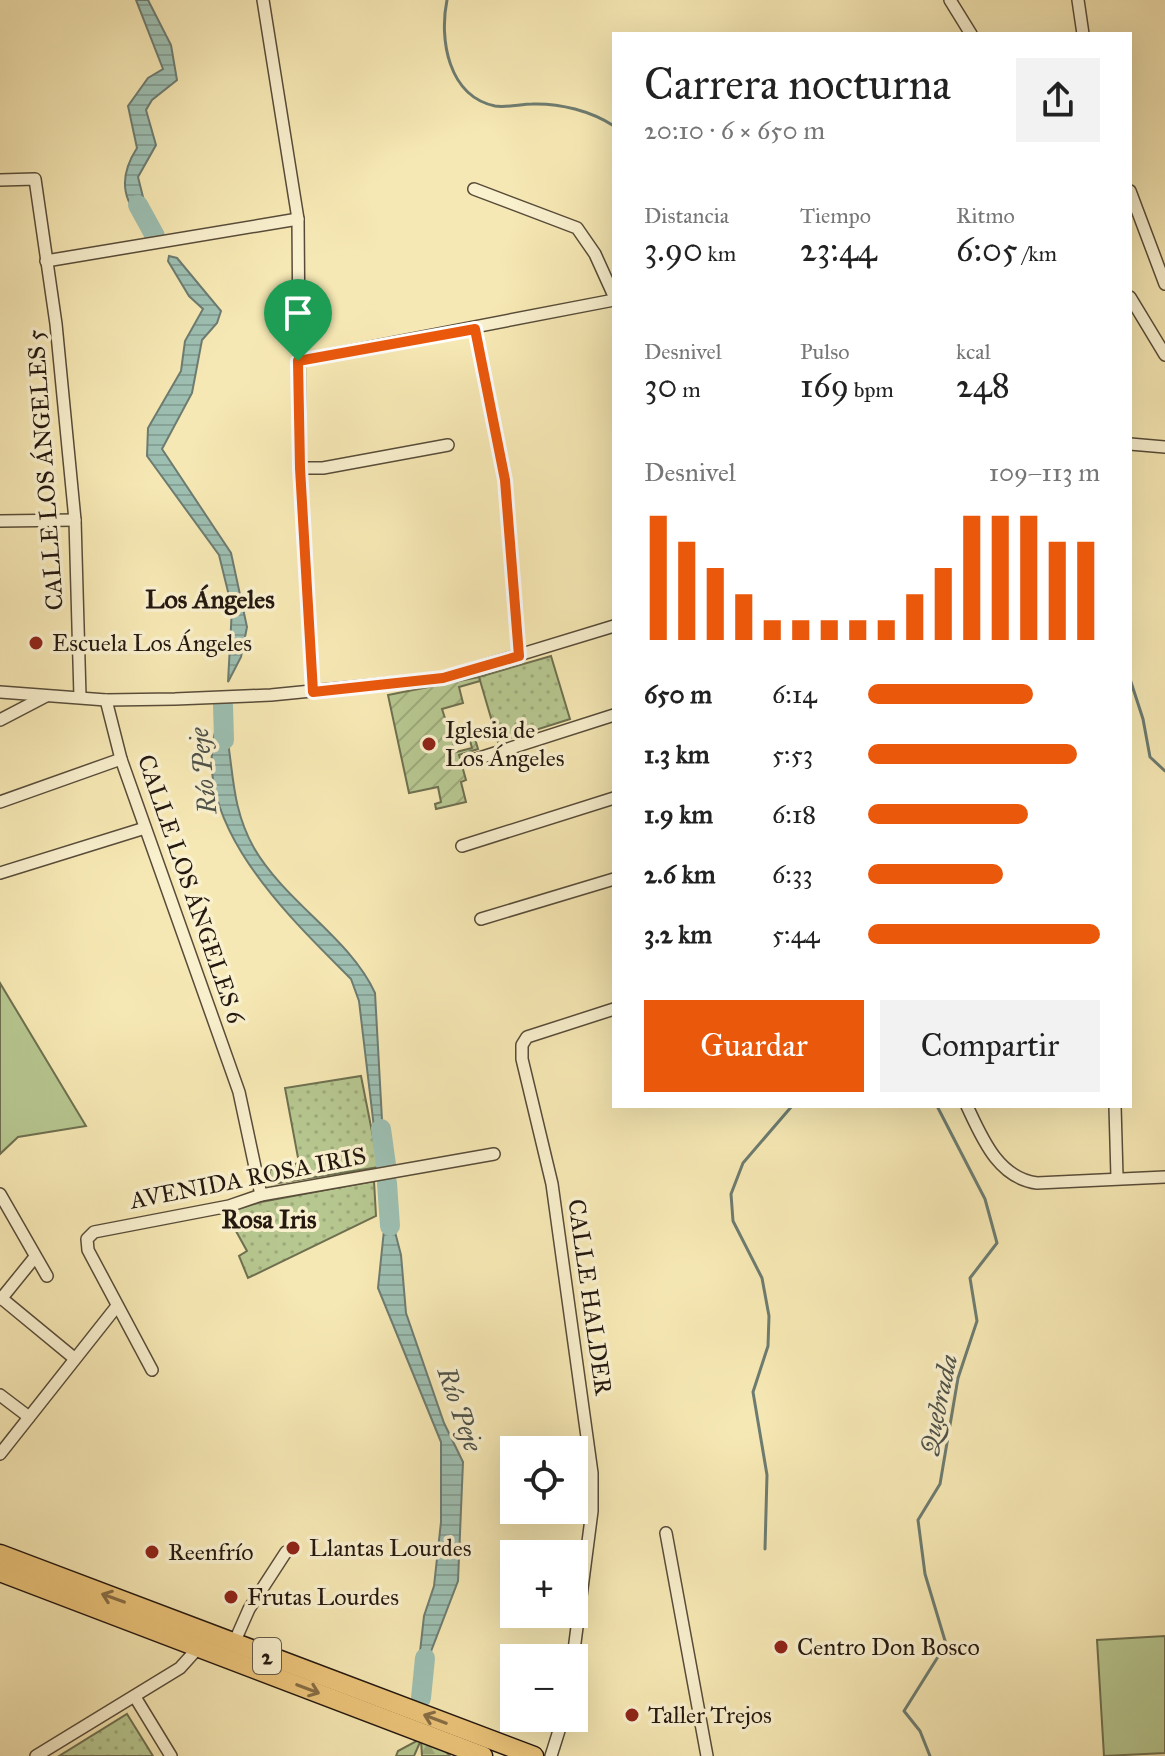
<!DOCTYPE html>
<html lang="es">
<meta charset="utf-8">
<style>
:root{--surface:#fff;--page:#f2f2f2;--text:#222;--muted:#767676;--accent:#ea580c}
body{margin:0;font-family:"IM FELL Great Primer",serif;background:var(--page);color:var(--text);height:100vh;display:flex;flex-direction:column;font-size:30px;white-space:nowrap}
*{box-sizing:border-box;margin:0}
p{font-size:26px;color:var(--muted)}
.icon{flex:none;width:44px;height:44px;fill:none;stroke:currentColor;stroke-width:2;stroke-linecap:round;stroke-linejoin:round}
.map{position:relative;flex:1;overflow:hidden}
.sheet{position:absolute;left:612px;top:32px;width:520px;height:1076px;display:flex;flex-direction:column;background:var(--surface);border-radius:0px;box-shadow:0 8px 32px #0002}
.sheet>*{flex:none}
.tools{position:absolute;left:500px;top:1436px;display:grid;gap:16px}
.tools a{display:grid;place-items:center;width:88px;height:88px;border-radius:0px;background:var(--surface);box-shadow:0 8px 32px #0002;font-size:40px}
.pin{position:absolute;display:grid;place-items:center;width:68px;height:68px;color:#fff;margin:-82px -34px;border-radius:50% 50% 50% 0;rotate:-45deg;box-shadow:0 0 8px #0007}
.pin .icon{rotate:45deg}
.round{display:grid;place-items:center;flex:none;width:84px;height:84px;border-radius:0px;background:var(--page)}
.head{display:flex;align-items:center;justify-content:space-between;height:136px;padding:0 32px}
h1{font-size:44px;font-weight:600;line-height:60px}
.stats{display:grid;grid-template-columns:repeat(3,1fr);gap:12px;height:136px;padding:8px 32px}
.stats div{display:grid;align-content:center}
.stats b{font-size:34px;font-weight:600}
.stats small{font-size:22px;font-weight:400}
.stats p{font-size:22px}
.chart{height:224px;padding:16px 32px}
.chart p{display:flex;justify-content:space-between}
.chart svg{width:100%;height:144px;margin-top:8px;stroke:var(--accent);stroke-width:6}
.button{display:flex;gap:16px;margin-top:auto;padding:16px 32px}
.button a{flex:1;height:92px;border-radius:0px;background:var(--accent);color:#fff;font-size:32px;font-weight:600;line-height:92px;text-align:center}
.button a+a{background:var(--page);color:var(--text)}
ul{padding:0 32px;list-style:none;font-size:26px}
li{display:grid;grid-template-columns:128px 96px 1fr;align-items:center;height:60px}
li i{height:20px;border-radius:10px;background:var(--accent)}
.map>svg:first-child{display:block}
.grass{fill:url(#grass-dots);stroke:#6e7050;stroke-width:2}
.forest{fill:url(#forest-firs);stroke:#6e7050;stroke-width:2}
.garden{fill:url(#garden-furrows);stroke:#6e7050;stroke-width:2}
.pitch{fill:#b7c790;stroke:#6e7050;stroke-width:2}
.water{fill:url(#water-rules);stroke:#6d7c71;stroke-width:2}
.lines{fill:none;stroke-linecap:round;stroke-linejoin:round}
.stream{stroke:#6d7c71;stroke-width:3}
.river{stroke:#9dbfb2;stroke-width:20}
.minor-casing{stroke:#584c39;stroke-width:14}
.trunk-casing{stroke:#241810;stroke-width:21}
.minor{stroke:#f9f0ce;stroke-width:11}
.trunk{stroke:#ebc47a;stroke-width:18}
.oneway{stroke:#886e45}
.route-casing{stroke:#fff;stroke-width:16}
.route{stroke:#ea580c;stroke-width:10}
.poi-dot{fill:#8f2418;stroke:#f9f0ce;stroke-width:3}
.labels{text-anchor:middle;stroke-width:7;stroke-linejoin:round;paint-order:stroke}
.shield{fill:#f9f0ce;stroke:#645949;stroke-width:2}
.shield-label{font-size:22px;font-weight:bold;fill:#241810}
.street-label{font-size:24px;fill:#241810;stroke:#f9f0ce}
.poi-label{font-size:24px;fill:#241810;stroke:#f9f0ce;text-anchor:start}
.neighbourhood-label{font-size:26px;font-weight:bold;fill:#241810;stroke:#f9f0ce}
.water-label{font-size:26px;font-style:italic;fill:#4e5249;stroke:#f9f0ce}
</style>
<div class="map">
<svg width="1165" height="1756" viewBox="0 0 1165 1756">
<defs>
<pattern id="grass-dots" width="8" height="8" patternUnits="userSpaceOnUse" patternTransform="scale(2)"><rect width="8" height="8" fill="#b7c790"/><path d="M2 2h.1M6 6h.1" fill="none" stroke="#9daa7b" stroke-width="1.8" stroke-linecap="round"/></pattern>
<pattern id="forest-firs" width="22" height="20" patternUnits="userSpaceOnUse" patternTransform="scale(2)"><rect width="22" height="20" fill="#b7c790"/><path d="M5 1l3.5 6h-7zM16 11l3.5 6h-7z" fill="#9daa7b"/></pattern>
<pattern id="garden-furrows" width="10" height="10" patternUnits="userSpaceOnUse" patternTransform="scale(2)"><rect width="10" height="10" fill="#b7c790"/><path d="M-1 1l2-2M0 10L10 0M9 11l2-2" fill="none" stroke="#9daa7b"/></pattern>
<pattern id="water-rules" width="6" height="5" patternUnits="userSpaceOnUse" patternTransform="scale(2)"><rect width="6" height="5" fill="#9dbfb2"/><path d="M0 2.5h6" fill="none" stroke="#87a398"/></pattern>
</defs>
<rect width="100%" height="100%" fill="#f6e8b4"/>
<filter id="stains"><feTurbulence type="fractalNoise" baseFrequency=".0025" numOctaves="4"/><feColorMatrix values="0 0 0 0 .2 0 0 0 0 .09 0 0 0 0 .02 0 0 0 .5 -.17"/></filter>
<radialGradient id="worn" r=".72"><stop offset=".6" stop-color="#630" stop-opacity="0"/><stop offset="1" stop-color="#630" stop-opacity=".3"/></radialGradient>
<g class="grass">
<polygon points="551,656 570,719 498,742 479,677"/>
<polygon points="361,1076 379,1167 272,1184 269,1170 299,1163 285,1088"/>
<polygon points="374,1181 376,1216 248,1278 239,1256 247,1251 226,1213 261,1202"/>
<polygon points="127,1714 153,1756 59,1756"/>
</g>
<polygon class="forest" points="422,1738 439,1744 450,1756 422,1756 421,1740 414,1756 396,1756 398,1751"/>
<polygon class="garden" points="479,677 480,681 459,687 463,703 442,709 456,752 472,748 468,733 473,732 478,749 459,755 466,780 461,782 466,802 436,809 435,804 441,802 438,787 409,793 388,695"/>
<g class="pitch">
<polygon points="0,983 86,1126 18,1137 0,1154"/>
<polygon points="1165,1636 1165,1753 1104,1756 1097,1640"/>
</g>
<g class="water">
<path d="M 136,0 L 148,0 L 171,45 L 177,80 L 152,100 L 146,110 L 156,145 L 138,177 L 151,229 C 122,205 117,179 137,148 L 128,106 L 148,78 L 163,69 Z"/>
<polygon points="169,256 177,258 221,311 217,323 202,340 192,393 162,449 231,553 247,627 241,657 228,682 232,608 219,555 147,456 148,428 181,371 185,341 203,309 189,296 168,261"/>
<path d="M 222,712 C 235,761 228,802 254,848 C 286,903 350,938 375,993 L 384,1156 L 375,1136 L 359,1001 L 351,979 C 287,915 177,812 222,712 Z"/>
<polygon points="387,1201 401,1255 406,1313 444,1423 463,1462 458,1581 430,1654 430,1674 420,1684 418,1670 424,1616 434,1586 441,1522 441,1442 378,1288"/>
</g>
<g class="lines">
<g class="stream">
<path d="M 447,0 C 439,39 448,96 495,106 C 506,108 521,104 532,104 C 560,103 591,111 614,126"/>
<polyline points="1130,679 1143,719 1150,757 1165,771"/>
<polyline points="765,1549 767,1475 753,1392 768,1346 769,1316 762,1278 733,1221 731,1194 743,1163 792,1106"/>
<polyline points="930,1756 920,1731 904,1711 946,1644 925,1574 918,1520 940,1484 958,1378 977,1321 970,1278 997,1243 985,1199 937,1106"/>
</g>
<g class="river">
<polyline points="138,205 155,236"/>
<polyline points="223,705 224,740"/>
<polyline points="381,1129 386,1165"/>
<polyline points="387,1183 390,1226"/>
<polyline points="421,1698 425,1658"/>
</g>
<defs>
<g id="minor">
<polyline points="263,0 298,219 300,468 313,692"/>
<polyline points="950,0 971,34"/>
<polyline points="1078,0 1083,34"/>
<polyline points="0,180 35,179 56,324 75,520 80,697"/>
<polyline points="474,189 577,228 595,254 614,296"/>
<polyline points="1130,191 1165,284"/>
<polyline points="46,261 298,219"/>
<polyline points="1130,297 1165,355"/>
<polyline points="475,329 505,480 519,656"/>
<polyline points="298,361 614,300"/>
<polyline points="1130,444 1165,447"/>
<polyline points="300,468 323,468 448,445"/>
<polyline points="0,521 75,520"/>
<polyline points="0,692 106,700 175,699 271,695 443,678 614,626"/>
<polyline points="106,700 121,759 239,1092 261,1195"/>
<polyline points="0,720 46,696"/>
<polyline points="470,761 614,715"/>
<polyline points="0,802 121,759"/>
<polyline points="462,846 614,798"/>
<polyline points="0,873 145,828"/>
<polyline points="481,919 614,879"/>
<path d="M 967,1106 C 982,1138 998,1178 1037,1183 L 1165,1177"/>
<polyline points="1115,1106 1117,1177"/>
<polyline points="0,1194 47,1276"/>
<polyline points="0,1297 74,1358"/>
<polyline points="1,1299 35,1257"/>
<polyline points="152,1370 88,1250 87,1239 94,1232 229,1206 261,1195 494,1154"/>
<polyline points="0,1395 29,1417"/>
<polyline points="0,1454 117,1306"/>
<polyline points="666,1533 707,1756"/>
<polyline points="234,1643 249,1609 286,1552"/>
<polyline points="573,1658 592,1511 592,1473 552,1184 522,1059 522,1045 527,1037 614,1009"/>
<polyline points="135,1697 171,1756"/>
<polyline points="36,1756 180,1668 198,1648"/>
<polyline points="551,1756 563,1718"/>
</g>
<g id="trunk">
<polyline points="0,1554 534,1756"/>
<polyline points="0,1572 483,1756"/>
</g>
</defs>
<use href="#minor" class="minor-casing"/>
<use href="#trunk" class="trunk-casing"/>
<use href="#minor" class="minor"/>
<use href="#trunk" class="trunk"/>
</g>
<defs><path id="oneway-shaft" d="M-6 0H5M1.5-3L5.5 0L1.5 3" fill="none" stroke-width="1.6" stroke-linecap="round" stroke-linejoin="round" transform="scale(2)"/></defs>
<g class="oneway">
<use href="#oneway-shaft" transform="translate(113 1598) rotate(-160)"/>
<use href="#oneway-shaft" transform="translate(308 1689) rotate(21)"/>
<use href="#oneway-shaft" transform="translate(435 1719) rotate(-159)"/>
</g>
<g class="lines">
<defs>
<polygon id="route" points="475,329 505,480 519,656 443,678 313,692 300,468 298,361"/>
</defs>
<use href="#route" class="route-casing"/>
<use href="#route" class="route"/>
</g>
<g class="poi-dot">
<circle cx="36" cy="643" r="8"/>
<circle cx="429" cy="744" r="8"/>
<circle cx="293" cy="1548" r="8"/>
<circle cx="152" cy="1552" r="8"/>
<circle cx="231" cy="1597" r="8"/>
<circle cx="781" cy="1647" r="8"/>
<circle cx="632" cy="1715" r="8"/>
</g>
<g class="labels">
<rect class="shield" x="253" y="1638" width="28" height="36" rx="6"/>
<g class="shield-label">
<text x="267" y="1664">2</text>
</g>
<g class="street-label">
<text transform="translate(45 470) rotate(-94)" y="8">CALLE LOS ÁNGELES 5</text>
<text transform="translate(191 889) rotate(71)" y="8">CALLE LOS ÁNGELES 6</text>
<text transform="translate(248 1178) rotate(-11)" y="8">AVENIDA ROSA IRIS</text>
<text transform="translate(590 1297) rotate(82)" y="8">CALLE HALDER</text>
</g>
<g class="poi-label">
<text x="52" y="651">Escuela Los Ángeles</text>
<text x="445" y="738">Iglesia de<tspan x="445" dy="28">Los Ángeles</tspan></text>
<text x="309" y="1556">Llantas Lourdes</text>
<text x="168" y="1560">Reenfrío</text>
<text x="247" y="1605">Frutas Lourdes</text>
<text x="797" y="1655">Centro Don Bosco</text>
<text x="648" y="1723">Taller Trejos</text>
</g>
<g class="neighbourhood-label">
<text x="210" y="608">Los Ángeles</text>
<text x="269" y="1228">Rosa Iris</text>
</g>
<g class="water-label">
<text transform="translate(203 771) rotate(-96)" y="9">Río Peje</text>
<text transform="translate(938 1404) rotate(-78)" y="9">Quebrada</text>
<text transform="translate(460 1409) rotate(71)" y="9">Río Peje</text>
</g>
</g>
<rect width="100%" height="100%" filter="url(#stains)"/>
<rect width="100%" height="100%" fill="url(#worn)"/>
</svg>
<div class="tools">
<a><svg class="icon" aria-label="locate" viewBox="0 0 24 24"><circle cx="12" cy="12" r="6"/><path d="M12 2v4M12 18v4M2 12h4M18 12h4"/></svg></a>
<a>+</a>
<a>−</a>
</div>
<div class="pin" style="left:298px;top:361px;background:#1e9e55"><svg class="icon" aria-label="arrive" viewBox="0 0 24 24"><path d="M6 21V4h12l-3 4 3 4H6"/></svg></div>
<section class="sheet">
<div class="head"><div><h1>Carrera nocturna</h1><p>20:10 · 6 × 650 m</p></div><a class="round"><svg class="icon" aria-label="share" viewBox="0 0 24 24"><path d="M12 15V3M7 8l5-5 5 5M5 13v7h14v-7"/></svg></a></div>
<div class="stats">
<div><p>Distancia</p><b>3.90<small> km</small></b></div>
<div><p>Tiempo</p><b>23:44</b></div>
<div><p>Ritmo</p><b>6:05<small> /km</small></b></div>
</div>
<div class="stats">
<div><p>Desnivel</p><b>30<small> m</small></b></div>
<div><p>Pulso</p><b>169<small> bpm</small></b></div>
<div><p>kcal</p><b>248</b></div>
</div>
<div class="chart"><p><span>Desnivel</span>109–113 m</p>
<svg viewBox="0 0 160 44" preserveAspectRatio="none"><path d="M5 44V6M15 44V14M25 44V22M35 44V30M45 44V38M55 44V38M65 44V38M75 44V38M85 44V38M95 44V30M105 44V22M115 44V6M125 44V6M135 44V6M145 44V14M155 44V14"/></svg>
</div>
<ul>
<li><b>650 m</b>6:14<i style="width:71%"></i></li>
<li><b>1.3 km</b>5:53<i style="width:90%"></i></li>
<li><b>1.9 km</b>6:18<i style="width:69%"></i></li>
<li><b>2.6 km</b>6:33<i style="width:58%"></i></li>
<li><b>3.2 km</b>5:44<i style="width:100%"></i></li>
</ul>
<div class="button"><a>Guardar</a><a>Compartir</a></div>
</section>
</div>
